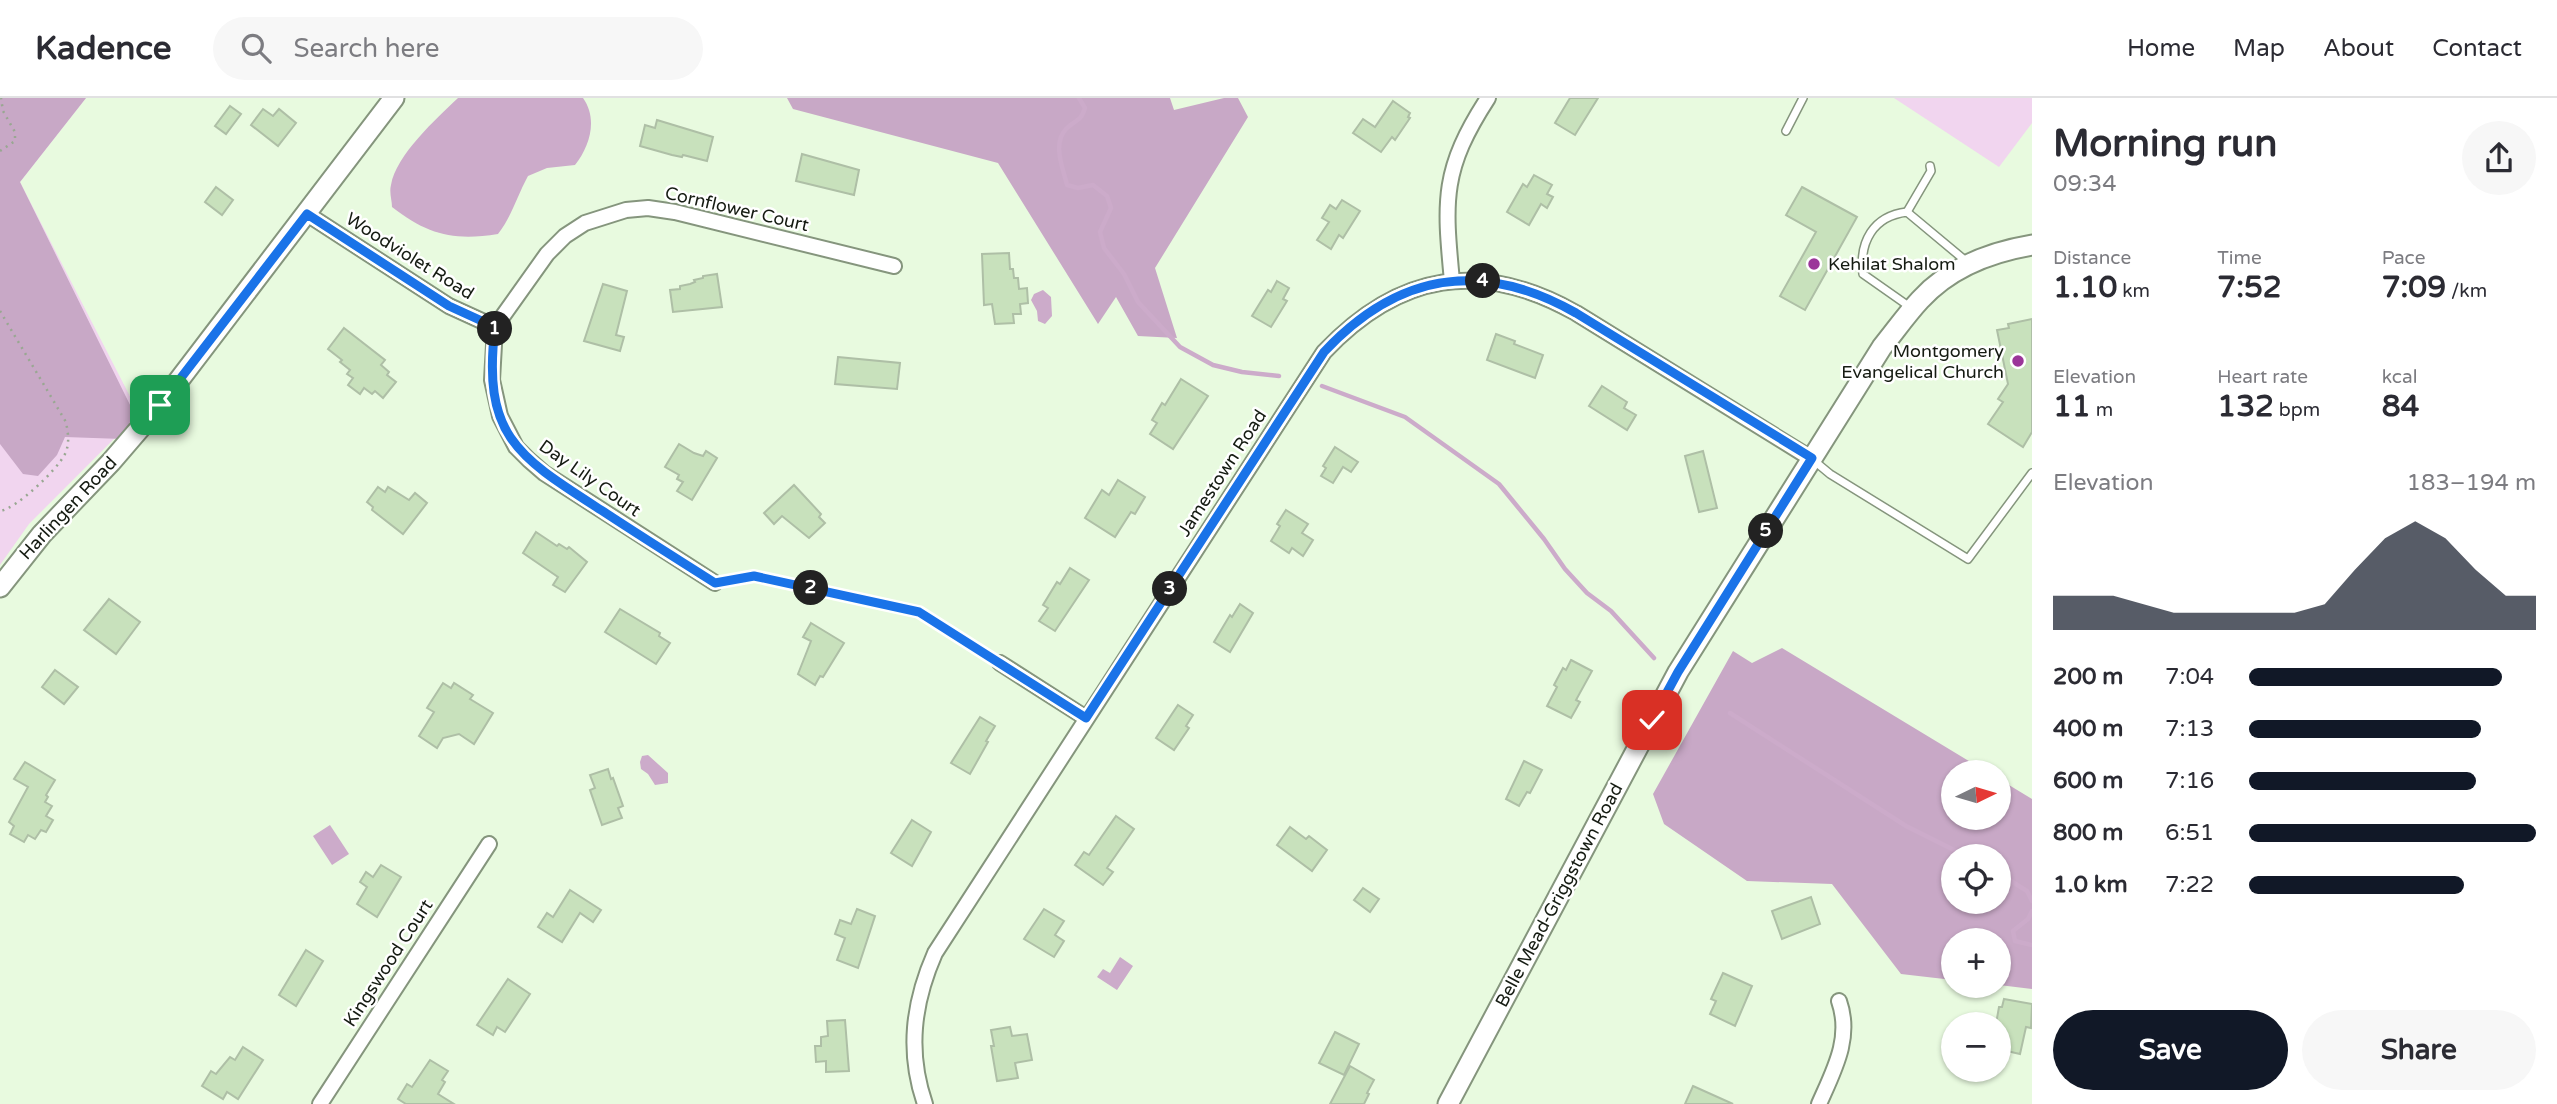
<!DOCTYPE html>
<meta charset="utf-8">
<style>
:root{--surface:#fff;--page:#f7f7f7;--text:#2b2b33;--muted:#7c7c81;--line:#e1e1e2;--accent:#111827}
body{margin:0;font-family:"Varela Round",sans-serif;background:var(--page);color:var(--text);height:100vh;display:flex;flex-direction:column;font-size:26px;white-space:nowrap}
*{box-sizing:border-box;margin:0}
p{font-size:23px;color:var(--muted)}
.icon{flex:none;width:38px;height:38px;fill:none;stroke:currentColor;stroke-width:2;stroke-linecap:round;stroke-linejoin:round}
.map{position:relative;flex:1;overflow:hidden}
.panel{display:flex;flex-direction:column;background:var(--surface);width:525px}
.panel>*{flex:none}
.needle{width:46px;rotate:85deg}
.buttons{position:absolute;left:1941px;top:662px;display:grid;gap:14px}
.buttons a{display:grid;place-items:center;width:70px;height:70px;border-radius:50%;background:var(--surface);box-shadow:0 2px 5px #0004;font-size:35px}
.pin{position:absolute;display:grid;place-items:center;width:60px;height:60px;color:#fff;margin:-30px;border-radius:14px;box-shadow:0 4px 10px #0006}
.km{position:absolute;width:35px;height:35px;margin:-18px;border-radius:50%;background:#222;color:#fff;font-size:19px;line-height:35px;text-align:center}
.round{display:grid;place-items:center;flex:none;width:74px;height:74px;border-radius:37px;background:var(--page)}
.head{display:flex;align-items:center;justify-content:space-between;height:119px;padding:0 21px}
h1{font-size:38px;font-weight:700;line-height:52px}
.stats{display:grid;grid-template-columns:repeat(3,1fr);gap:10px;height:119px;padding:7px 21px}
.stats div{display:grid;align-content:center}
.stats b{font-size:30px;font-weight:700}
.stats small{font-size:19px;font-weight:400}
.stats p{font-size:19px}
.chart{height:196px;padding:14px 21px}
.chart p{display:flex;justify-content:space-between}
.chart svg{width:100%;height:126px;margin-top:7px;fill:var(--accent);opacity:.7}
.cta{display:flex;gap:14px;margin-top:auto;padding:14px 21px}
.cta a{flex:1;height:80px;border-radius:42px;background:var(--accent);color:#fff;font-size:28px;font-weight:700;line-height:80px;text-align:center}
.cta a+a{background:var(--page);color:var(--text)}
ul{padding:0 21px;list-style:none;font-size:23px}
li{display:grid;grid-template-columns:112px 84px 1fr;align-items:center;height:52px}
li i{height:18px;border-radius:9px;background:var(--accent)}
header{display:flex;align-items:center;gap:42px;box-sizing:border-box;height:98px;padding:0 35px;background:var(--surface);border-bottom:2px solid var(--line)}
header strong{font-size:33px}
nav{display:flex;gap:38px;margin-inline-start:auto;font-size:24px}
.search{width:490px;height:63px;background:var(--page);display:flex;align-items:center;gap:18px;box-sizing:border-box;padding:0 24px;border-radius:38px;color:var(--muted);font-size:26px}
main{display:flex;flex:1;min-height:0}
.map>svg:first-child{display:block}
.green{fill:#f1d5ef}
.forest{fill:#c8a8c6;fill-rule:evenodd}
.water{fill:#ccabca}
.lines{fill:none;stroke-linecap:round;stroke-linejoin:round}
.stream{stroke:#ccabca;stroke-width:4.5}
.building{fill:#c8e1bc;stroke:#aebfa6;stroke-width:2}
.lane-casing{stroke:#85957d;stroke-width:10}
.street-casing{stroke:#85957d;stroke-width:18}
.secondary-casing{stroke:#85957d;stroke-width:23}
.path{stroke:#99a792;stroke-width:2.5;stroke-dasharray:2 5;stroke-linecap:butt}
.lane{stroke:#fff;stroke-width:7}
.street{stroke:#fff;stroke-width:14}
.secondary{stroke:#fff;stroke-width:19}
.route-casing{stroke:#fff;stroke-width:14}
.route{stroke:#1a73e8;stroke-width:9}
.poi-dot{fill:#9b3599;stroke:#fff;stroke-width:2.5}
.labels{text-anchor:middle;stroke-width:5;stroke-linejoin:round;paint-order:stroke}
.street-label{font-size:18px;fill:#151b12;stroke:#fff}
.poi-label{font-size:18px;fill:#151b12;stroke:#fff;text-anchor:start}
</style>
<header>
<strong>Kadence</strong>
<div class="search"><svg class="icon" aria-label="search" viewBox="0 0 24 24"><circle cx="10" cy="10" r="6"/><path d="M15 15l6 6"/></svg>Search here</div>
<nav><a>Home</a><a>Map</a><a>About</a><a>Contact</a></nav>
</header>
<main>
<div class="map">
<svg width="2032" height="1006" viewBox="0 0 2032 1006">
<rect width="100%" height="100%" fill="#e8fadf"/>
<g class="green">
<polygon points="0,0 86,0 20,84 139,316 29,426 0,467"/>
<polygon points="1894,0 2032,0 2032,25 1999,69"/>
</g>
<g class="forest">
<polygon points="0,0 86,0 20,84 134,315 122,341 65,339 57,357 38,378 23,376 0,346"/>
<polygon points="787,0 1170,0 1174,12 1224,0 1238,0 1248,19 1155,170 1177,240 1138,238 1116,199 1098,226 998,65 793,11"/>
<path d="M 1782,550 L 1987,674 L 1953,674 L 1953,719 L 1998,719 L 1999,681 L 2032,701 L 2032,891 L 1999,887 L 1998,842 L 1953,842 L 1953,882 L 1901,876 L 1832,786 L 1747,783 L 1664,726 L 1653,696 L 1733,553 L 1752,565 ZM 1953,758 L 1998,758 L 1998,803 L 1953,803 Z"/>
</g>
<g class="water">
<path d="M 458,0 L 583,0 C 598,21 590,48 575,67 L 547,70 L 528,78 C 517,98 512,118 498,136 C 454,143 428,137 392,109 C 392,102 389,94 391,87 C 396,57 436,21 458,0 Z"/>
<polygon points="1043,192 1051,199 1052,218 1045,226 1038,223 1037,213 1031,202 1034,196"/>
<polygon points="648,657 668,675 668,685 655,687 648,676 641,671 640,664 642,658"/>
<polygon points="330,727 349,756 332,767 313,738"/>
<polygon points="1120,859 1133,868 1117,892 1097,879 1103,871 1110,875"/>
</g>
<g class="lines">
<g class="stream">
<path d="M 1079,0 L 1085,10 C 1080,25 1076,21 1066,31 C 1052,46 1063,70 1067,87 L 1078,90 L 1093,87 L 1107,98 L 1111,110 L 1100,134 L 1104,150 L 1124,176 L 1138,204 L 1180,249 L 1213,267 L 1242,274 L 1279,278"/>
<polyline points="1322,288 1405,319 1499,386 1544,441 1565,471 1587,495 1611,513 1654,560"/>
<polyline points="1730,615 1906,728 1966,758"/>
<polyline points="1998,775 2027,793 2032,803"/>
<polyline points="2032,813 2028,821 2013,833 2015,843 2032,847"/>
</g>
</g>
<g class="building">
<polygon points="1570,0 1598,0 1575,37 1555,25"/>
<polygon points="1393,3 1410,15 1408,19 1410,20 1395,42 1392,39 1381,54 1353,35 1363,21 1375,29"/>
<polygon points="230,8 241,16 226,36 215,28"/>
<polygon points="263,11 273,18 279,11 296,25 278,48 251,27"/>
<polygon points="657,22 713,39 707,63 683,57 682,59 672,57 640,48 645,27 655,30"/>
<polygon points="802,56 859,72 854,97 796,83"/>
<polygon points="1534,77 1552,87 1547,96 1553,99 1547,110 1541,106 1529,127 1507,114 1523,86 1527,89"/>
<polygon points="216,89 233,102 222,117 205,104"/>
<polygon points="1802,89 1857,119 1805,212 1780,198 1816,134 1786,117"/>
<polygon points="1342,102 1360,113 1343,140 1339,137 1331,151 1317,142 1329,124 1322,120 1330,107 1336,111"/>
<polygon points="1009,155 1010,171 1013,171 1014,180 1018,180 1019,191 1027,190 1028,205 1020,206 1021,216 1013,216 1014,225 995,226 992,206 984,207 982,156"/>
<polygon points="717,176 722,209 673,214 670,192 680,191 680,188 690,186 695,184 694,182 703,180 703,178"/>
<polygon points="1277,183 1289,190 1283,201 1287,203 1271,229 1252,218 1268,192 1271,194"/>
<polygon points="603,186 627,193 616,237 624,239 620,253 584,243"/>
<polygon points="2032,221 2032,334 2023,349 1988,326 2003,304 1998,301 2008,286 1997,232 2009,230 2008,226"/>
<polygon points="344,230 385,262 381,267 389,274 387,277 396,284 383,300 375,293 372,296 364,290 360,296 348,287 353,280 347,276 350,272 340,264 342,262 328,251"/>
<polygon points="1496,236 1515,243 1514,246 1543,257 1535,280 1487,262"/>
<polygon points="838,259 900,265 897,291 835,286"/>
<polygon points="1181,281 1208,298 1173,351 1150,336 1157,325 1152,322 1162,305 1165,307"/>
<polygon points="1602,288 1627,304 1624,310 1636,317 1627,332 1589,308"/>
<polygon points="679,346 694,355 703,358 706,353 717,360 692,402 677,393 683,384 677,381 679,377 665,369"/>
<polygon points="1335,349 1358,364 1351,374 1343,369 1333,385 1321,378 1326,370 1323,368"/>
<polygon points="1703,353 1717,410 1699,414 1685,358"/>
<polygon points="1118,382 1145,399 1135,416 1131,414 1115,439 1085,420 1102,392 1109,397"/>
<polygon points="794,387 821,416 819,419 825,425 809,440 782,418 774,426 764,415"/>
<polygon points="378,389 385,394 388,389 409,402 415,395 427,405 403,436 372,412 373,409 367,404"/>
<polygon points="1286,412 1308,426 1302,435 1313,442 1303,458 1292,450 1289,455 1271,443 1280,428 1277,426"/>
<polygon points="536,434 557,448 559,446 567,451 569,449 587,464 565,494 553,487 558,479 523,455"/>
<polygon points="1070,470 1089,482 1055,533 1039,523 1048,510 1043,507 1057,484 1060,486"/>
<polygon points="109,501 140,524 116,556 84,532"/>
<polygon points="1240,506 1253,515 1230,554 1214,544 1230,517 1232,519"/>
<polygon points="620,511 660,535 659,538 670,545 656,566 605,534"/>
<polygon points="811,525 844,545 823,579 820,578 815,587 798,576 811,543 803,539"/>
<polygon points="1571,562 1592,573 1576,602 1580,604 1571,620 1547,608 1557,589 1554,587 1563,570 1566,572"/>
<polygon points="55,572 78,589 64,606 42,589"/>
<polygon points="443,585 451,590 454,585 473,597 470,601 493,615 474,646 459,636 443,640 437,650 419,638 434,614 427,610"/>
<polygon points="1178,607 1193,617 1186,628 1189,630 1174,652 1156,640"/>
<polygon points="980,619 995,628 986,643 988,644 970,676 951,665"/>
<polygon points="1524,663 1542,672 1530,695 1527,694 1519,708 1506,701"/>
<polygon points="25,664 55,682 46,697 48,699 45,704 52,708 46,718 53,722 46,734 41,732 35,741 28,737 24,744 10,736 14,728 9,724 28,689 14,681"/>
<polygon points="608,671 611,681 613,680 623,708 618,710 622,720 602,727 590,692 595,690 590,677"/>
<polygon points="1116,718 1134,731 1107,770 1113,774 1103,787 1075,767 1084,754 1089,757"/>
<polygon points="912,722 931,734 912,768 891,755"/>
<polygon points="1290,729 1306,741 1309,738 1327,752 1312,773 1277,747"/>
<polygon points="381,767 401,779 377,819 357,806 367,789 360,784 366,774 373,779"/>
<polygon points="1363,790 1379,801 1370,814 1354,802"/>
<polygon points="570,792 601,812 593,824 580,815 562,844 538,829 547,815 553,819"/>
<polygon points="1811,799 1820,826 1782,841 1772,813"/>
<polygon points="857,811 875,818 858,870 837,862 845,840 835,836 840,822 851,826"/>
<polygon points="1044,811 1064,823 1055,837 1064,843 1054,859 1024,841"/>
<polygon points="306,852 323,863 296,908 279,897"/>
<polygon points="1723,875 1752,888 1735,928 1710,916 1716,903 1711,901"/>
<polygon points="508,881 530,896 505,934 497,929 493,937 477,927"/>
<polygon points="2004,901 2032,906 2031,930 2026,929 2020,956 1998,951 1998,926 1996,926 1999,909 2002,909"/>
<polygon points="845,922 849,973 826,974 826,963 816,964 815,948 821,948 821,939 828,938 827,923"/>
<polygon points="1010,929 1012,938 1027,936 1032,962 1015,965 1018,980 997,983 991,948 994,948 991,932"/>
<polygon points="1335,934 1359,946 1344,977 1319,965"/>
<polygon points="243,949 263,962 238,1001 227,994 223,1001 202,988 211,973 216,976 230,959 235,962"/>
<polygon points="430,962 448,973 442,982 445,984 438,996 454,1006 406,1006 398,1001 407,986 412,989"/>
<polygon points="1350,968 1374,982 1367,995 1369,996 1364,1006 1330,1006"/>
<polygon points="1693,988 1733,1006 1685,1006"/>
</g>
<g class="lines">
<defs>
<g id="lane">
<polyline points="1786,33 1803,0"/>
<polyline points="1907,114 1931,73 1930,68"/>
<path d="M 1910,209 L 1863,176 C 1859,144 1873,118 1907,114 L 1967,164"/>
<polyline points="1812,361 1830,376 1968,461 2032,375"/>
</g>
<g id="street">
<polyline points="307,116 449,208 495,229"/>
<path d="M 1452,183 C 1444,101 1442,71 1488,0"/>
<polyline points="715,485 544,375 529,362 516,349 500,318 492,282 495,229 547,156 565,138 585,125 626,112 648,110 675,114 894,168"/>
<polyline points="1000,565 1086,620"/>
<polyline points="320,1006 489,746"/>
<path d="M 925,1006 C 907,954 913,905 935,855 L 1324,254 C 1399,175 1480,161 1576,215 L 1812,361"/>
<path d="M 1819,1006 C 1834,972 1852,940 1839,903"/>
</g>
<g id="secondary">
<polyline points="0,489 42,436 111,364 160,307 394,0"/>
<path d="M 1448,1006 L 1678,574 L 1882,249 C 1895,233 1907,216 1920,202 C 1949,170 1990,154 2032,147"/>
</g>
</defs>
<use href="#lane" class="lane-casing"/>
<use href="#street" class="street-casing"/>
<use href="#secondary" class="secondary-casing"/>
<g class="path">
<polyline points="0,53 15,43 15,34 3,13 1,0"/>
<path d="M 0,213 L 66,324 C 68,335 70,345 65,356 C 58,371 16,411 0,413"/>
<polyline points="729,483 754,478 919,514 988,558"/>
</g>
<use href="#lane" class="lane"/>
<use href="#street" class="street"/>
<use href="#secondary" class="secondary"/>
</g>
<g class="lines">
<defs>
<path id="route" d="M 160,307 L 307,116 L 449,208 L 495,229 C 482,338 517,358 601,412 C 639,437 677,461 715,485 L 754,478 L 919,514 L 1086,620 L 1324,254 C 1398,175 1481,161 1576,215 L 1812,360 L 1678,574 L 1652,622"/>
</defs>
<use href="#route" class="route-casing"/>
<use href="#route" class="route"/>
</g>
<g class="poi-dot">
<circle cx="1814" cy="166" r="7"/>
<circle cx="2018" cy="263" r="7"/>
</g>
<g class="labels">
<g class="street-label">
<text transform="translate(737 111) rotate(13)" y="6">Cornflower Court</text>
<text transform="translate(410 158) rotate(32)" y="6">Woodviolet Road</text>
<text transform="translate(1222 375) rotate(-57)" y="6">Jamestown Road</text>
<text transform="translate(590 380) rotate(35)" y="6">Day Lily Court</text>
<text transform="translate(68 410) rotate(-47)" y="6">Harlingen Road</text>
<text transform="translate(1559 797) rotate(-62)" y="6">Belle Mead-Griggstown Road</text>
<text transform="translate(388 865) rotate(-57)" y="6">Kingswood Court</text>
</g>
<g class="poi-label">
<text x="1828" y="172">Kehilat Shalom</text>
<text x="2004" y="259" text-anchor="end">Montgomery<tspan x="2004" dy="21">Evangelical Church</tspan></text>
</g>
</g>
</svg>
<div class="buttons">
<a><svg class="needle" viewBox="-14 -14 28 28"><path d="M0-13l5 13h-10z" fill="#e53935"/><path d="M0 13l5-13h-10z" fill="#7c7c81"/></svg></a>
<a><svg class="icon" aria-label="locate" viewBox="0 0 24 24"><circle cx="12" cy="12" r="6"/><path d="M12 2v4M12 18v4M2 12h4M18 12h4"/></svg></a>
<a>+</a>
<a>−</a>
</div>
<div class="pin" style="left:160px;top:307px;background:#1e9e55"><svg class="icon" aria-label="arrive" viewBox="0 0 24 24"><path d="M6 21V4h12l-3 4 3 4H6"/></svg></div>
<div class="pin" style="left:1652px;top:622px;background:#d93025"><svg class="icon" aria-label="check" viewBox="0 0 24 24"><path d="M5 12l5 5 9-10"/></svg></div>
<b class="km" style="left:495px;top:231px">1</b>
<b class="km" style="left:811px;top:490px">2</b>
<b class="km" style="left:1170px;top:491px">3</b>
<b class="km" style="left:1483px;top:183px">4</b>
<b class="km" style="left:1766px;top:433px">5</b>
</div>
<section class="panel">
<div class="head"><div><h1>Morning run</h1><p>09:34</p></div><a class="round"><svg class="icon" aria-label="share" viewBox="0 0 24 24"><path d="M12 15V3M7 8l5-5 5 5M5 13v7h14v-7"/></svg></a></div>
<div class="stats">
<div><p>Distance</p><b>1.10<small> km</small></b></div>
<div><p>Time</p><b>7:52</b></div>
<div><p>Pace</p><b>7:09<small> /km</small></b></div>
</div>
<div class="stats">
<div><p>Elevation</p><b>11<small> m</small></b></div>
<div><p>Heart rate</p><b>132<small> bpm</small></b></div>
<div><p>kcal</p><b>84</b></div>
</div>
<div class="chart"><p><span>Elevation</span>183–194 m</p>
<svg viewBox="0 0 160 44" preserveAspectRatio="none"><path d="M0 44V32L10 32L20 32L30 35L40 38L50 38L60 38L70 38L80 38L90 35L100 23L110 12L120 6L130 12L140 23L150 32L160 32V44z"/></svg>
</div>
<ul>
<li><b>200 m</b>7:04<i style="width:88%"></i></li>
<li><b>400 m</b>7:13<i style="width:81%"></i></li>
<li><b>600 m</b>7:16<i style="width:79%"></i></li>
<li><b>800 m</b>6:51<i style="width:100%"></i></li>
<li><b>1.0 km</b>7:22<i style="width:75%"></i></li>
</ul>
<div class="cta"><a>Save</a><a>Share</a></div>
</section>
</main>
